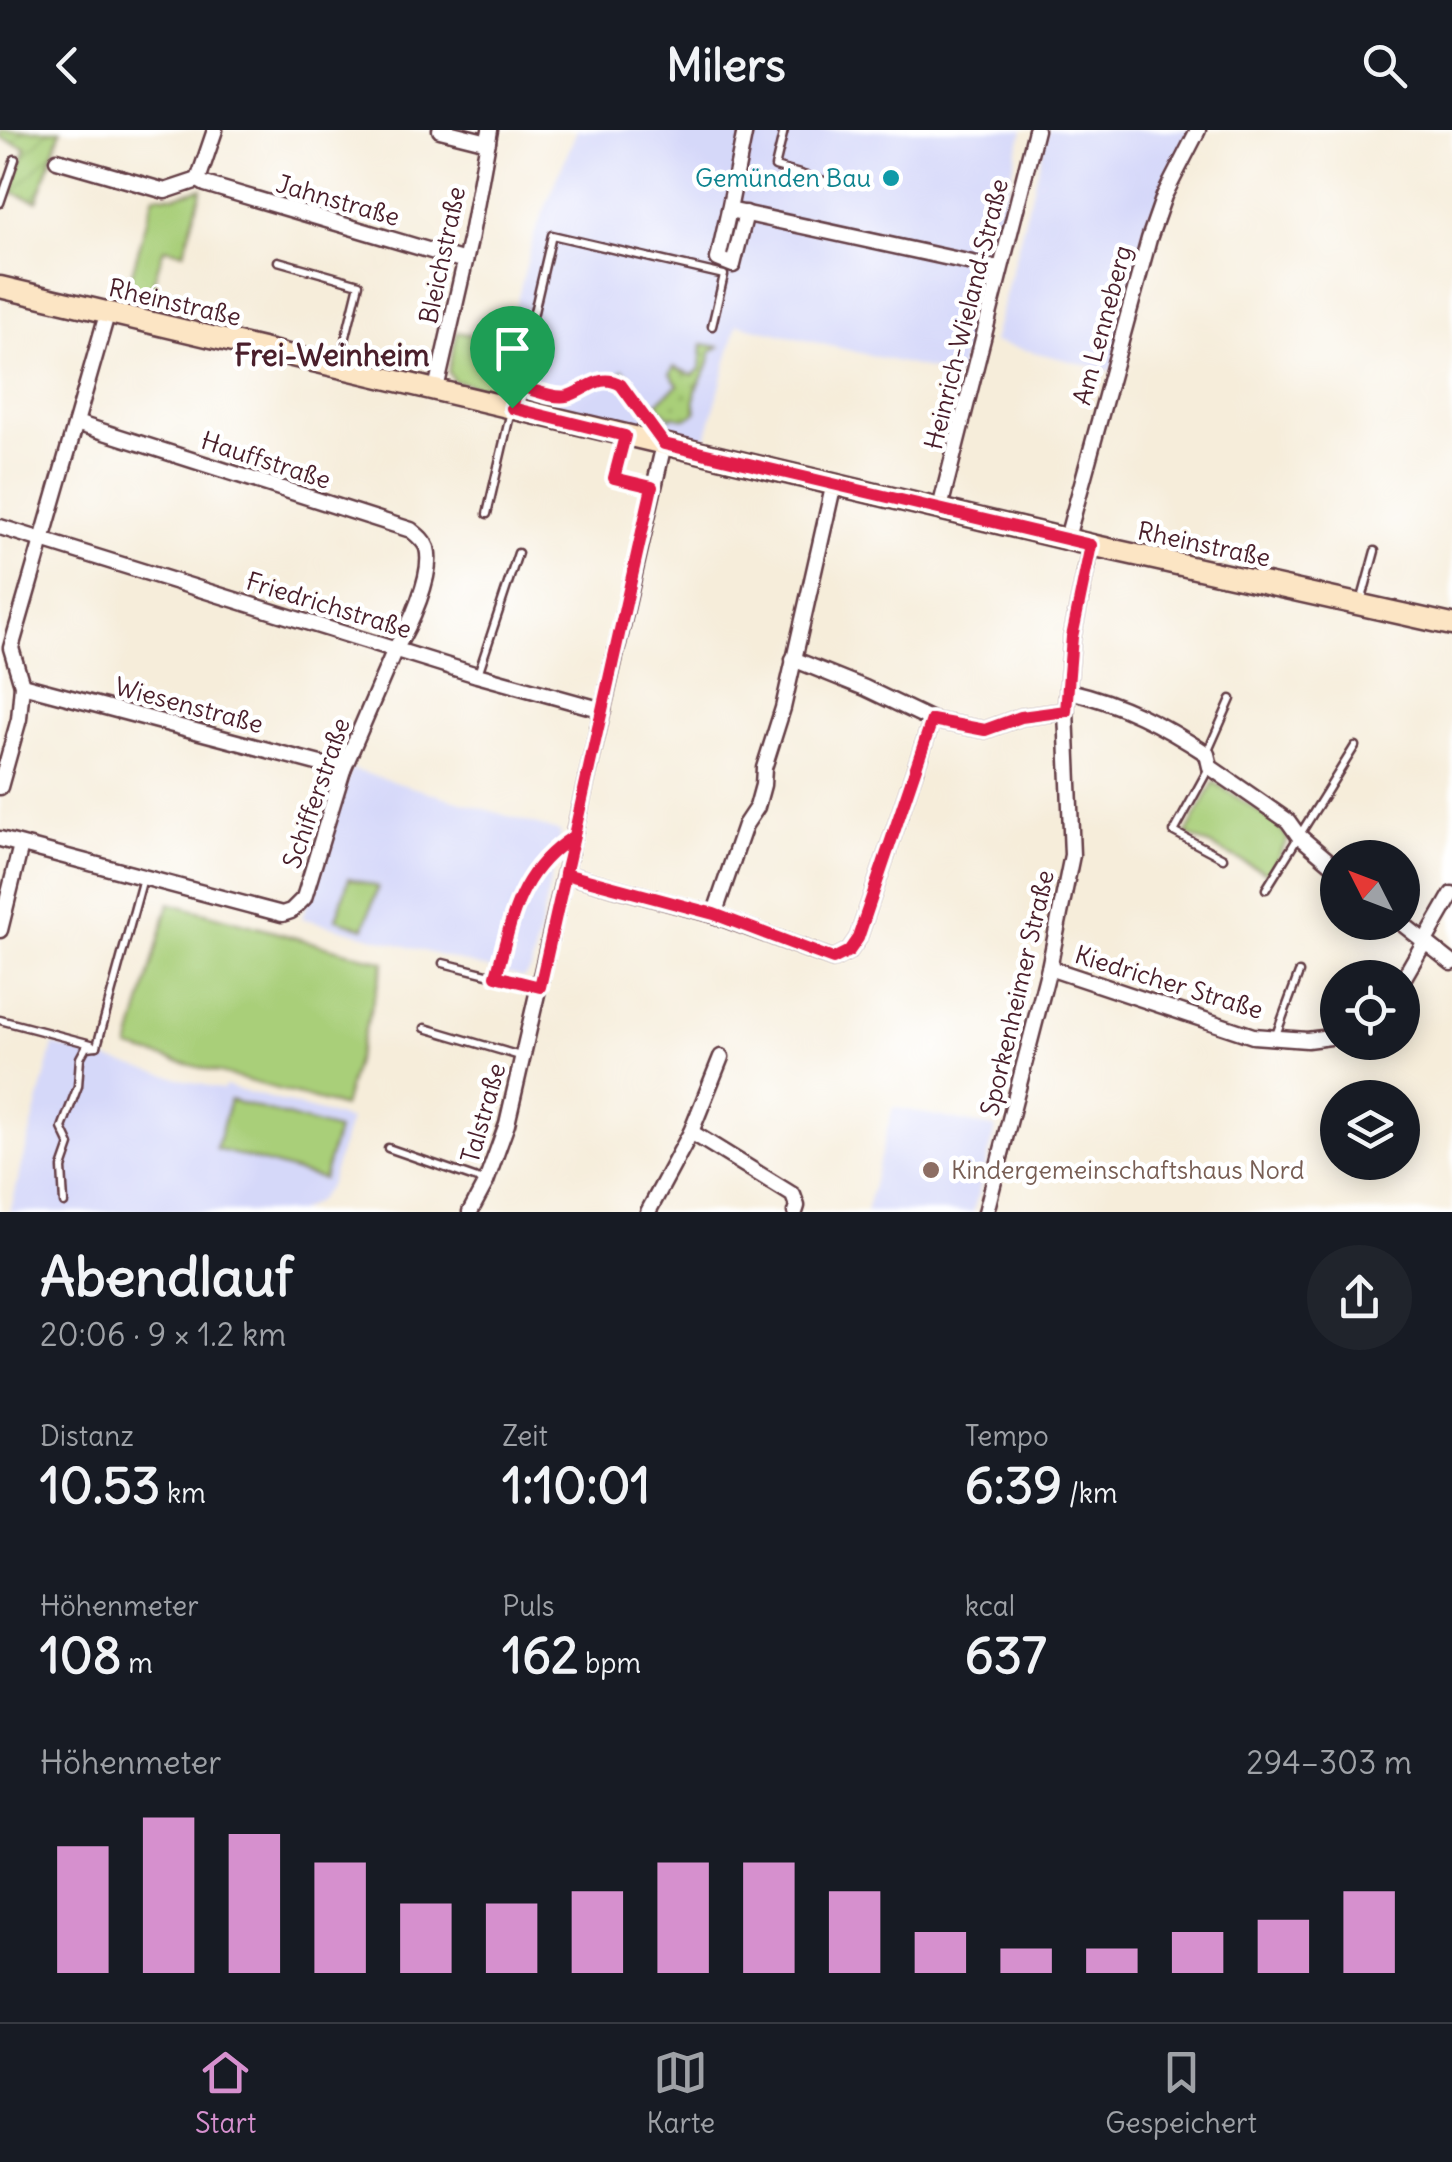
<!DOCTYPE html>
<html lang="de">
<meta charset="utf-8">
<style>
:root{--surface:#171b24;--page:#20242c;--text:#f1f3f6;--muted:#9ea1a6;--line:#363941;--accent:#d690ce}
body{margin:0;font-family:Delius,sans-serif;background:var(--page);color:var(--text);height:100vh;display:flex;flex-direction:column;font-size:38px;white-space:nowrap}
*{box-sizing:border-box;margin:0}
p{font-size:32px;color:var(--muted)}
.icon{flex:none;width:55px;height:55px;fill:none;stroke:currentColor;stroke-width:2;stroke-linecap:round;stroke-linejoin:round}
.map{position:relative;height:1082px;overflow:hidden}
.details{display:flex;flex-direction:column;background:var(--surface);flex:1}
.details>*{flex:none}
.needle{width:65px;rotate:312deg}
.tools{position:absolute;left:1320px;top:710px;display:grid;gap:20px}
.tools a{display:grid;place-items:center;width:100px;height:100px;border-radius:50%;background:var(--surface);box-shadow:0 5px 25px #0003;font-size:50px}
.pin{position:absolute;display:grid;place-items:center;width:85px;height:85px;color:#fff;margin:-102px -42px;border-radius:50% 50% 50% 0;rotate:-45deg;box-shadow:0 0 10px #0007}
.pin .icon{rotate:45deg}
.round{display:grid;place-items:center;flex:none;width:105px;height:105px;border-radius:52px;background:var(--page)}
.head{display:flex;align-items:center;justify-content:space-between;height:170px;padding:0 40px}
h1{font-size:55px;font-weight:700;line-height:75px}
.figures{display:grid;grid-template-columns:repeat(3,1fr);gap:15px;height:170px;padding:10px 40px}
.figures div{display:grid;align-content:center}
.figures b{font-size:50px;font-weight:700}
.figures small{font-size:28px;font-weight:400}
.figures p{font-size:28px}
.chart{height:280px;padding:20px 40px}
.chart p{display:flex;justify-content:space-between}
.chart svg{width:100%;height:180px;margin-top:10px;stroke:var(--accent);stroke-width:6}
header{display:flex;justify-content:space-between;align-items:center;height:130px;padding:0 40px;background:var(--surface);font-size:45px;font-weight:700}
.tab-bar{display:flex;justify-content:space-around;align-items:center;height:140px;border-top:2px solid var(--line);background:var(--surface);font-size:28px;color:var(--muted)}
.tab-bar a{display:grid;justify-items:center;gap:5px}
.tab-bar .current{color:var(--accent)}
.map>svg:first-child{display:block}
.built{fill:#d5d8f9}
.grass{fill:url(#grass-dots);stroke:#7a7752;stroke-width:2.5}
.park{fill:#a9cf79;stroke:#7a7752;stroke-width:2.5}
.garden{fill:url(#garden-furrows);stroke:#7a7752;stroke-width:2.5}
.lines{fill:none;stroke-linecap:round;stroke-linejoin:round}
.lane-casing{stroke:#643e45;stroke-width:11}
.street-casing{stroke:#643e45;stroke-width:19}
.secondary-casing{stroke:#643e45;stroke-width:25}
.lane{stroke:#fff;stroke-width:6}
.street{stroke:#fff;stroke-width:14}
.secondary{stroke:#fce5c4;stroke-width:20}
.route-casing{stroke:#fff;stroke-width:20}
.route{stroke:#e11d48;stroke-width:12}
.culture-dot{fill:#0f9aa8;stroke:#fff;stroke-width:4}
.education-dot{fill:#8d6e63;stroke:#fff;stroke-width:4}
.labels{text-anchor:middle;stroke-width:9;stroke-linejoin:round;paint-order:stroke}
.culture-label{font-size:25px;fill:#0d838f;stroke:#fff;text-anchor:end}
.street-label{font-size:25px;fill:#4a1f2b;stroke:#fff}
.education-label{font-size:25px;fill:#785e54;stroke:#fff;text-anchor:start}
.quarter-label{font-size:30px;font-weight:bold;fill:#4a1f2b;stroke:#fff}
</style>
<header><svg class="icon" aria-label="back" viewBox="0 0 24 24"><path d="M15 5l-7 7 7 7"/></svg>Milers<svg class="icon" aria-label="search" viewBox="0 0 24 24"><circle cx="10" cy="10" r="6"/><path d="M15 15l6 6"/></svg></header>
<div class="map">
<svg width="1452" height="1082" viewBox="0 0 1452 1082">
<defs>
<pattern id="grass-dots" width="8" height="8" patternUnits="userSpaceOnUse" patternTransform="scale(2.5)"><rect width="8" height="8" fill="#a9cf79"/><path d="M2 2h.1M6 6h.1" fill="none" stroke="#93b169" stroke-width="1.8" stroke-linecap="round"/></pattern>
<pattern id="garden-furrows" width="10" height="10" patternUnits="userSpaceOnUse" patternTransform="scale(2.5)"><rect width="10" height="10" fill="#a9cf79"/><path d="M-1 1l2-2M0 10L10 0M9 11l2-2" fill="none" stroke="#93b169"/></pattern>
</defs>
<rect width="100%" height="100%" fill="#fff"/>
<filter id="ink" filterUnits="userSpaceOnUse"><feTurbulence type="fractalNoise" baseFrequency=".01" numOctaves="2"/><feDisplacementMap in="SourceGraphic" scale="20" xChannelSelector="R" yChannelSelector="G"/><feConvolveMatrix kernelMatrix="1 2 1 2 8 2 1 2 1" color-interpolation-filters="sRGB"/></filter>
<filter id="wash" filterUnits="userSpaceOnUse"><feTurbulence type="fractalNoise" baseFrequency=".0048" numOctaves="4" result="noise"/><feDisplacementMap in="SourceGraphic" scale="40" xChannelSelector="R" yChannelSelector="G"/><feGaussianBlur stdDeviation="2.25" result="paint"/><feColorMatrix in="noise" values="0 0 0 0 0 0 0 0 0 0 0 0 0 0 0 0 0 1.4 0 .05"/><feComposite in="paint" operator="in"/></filter>
<g filter="url(#wash)">
<rect width="100%" height="100%" fill="#f6edda"/>
<g class="built">
<polygon points="577,0 1023,0 958,246 737,194 706,309 494,260 534,105"/>
<polygon points="1048,0 1198,0 1181,30 1111,241 993,212"/>
<polygon points="351,639 561,702 531,839 523,848 302,788"/>
<polygon points="53,915 223,960 225,956 350,990 329,1056 317,1071 298,1082 10,1082"/>
<polygon points="893,977 996,998 973,1082 866,1082"/>
</g>
<path class="grass" d="M 702,214 L 719,217 L 711,222 C 708,251 690,250 696,282 C 689,290 682,290 673,285 L 670,288 L 658,275 L 650,282 L 620,244 L 623,240 L 653,276 L 678,255 L 670,244 L 674,237 L 693,245 L 700,239 Z"/>
<g class="park">
<polygon points="202,58 184,122 164,118 145,180 123,175 154,65 175,66"/>
<polygon points="457,202 508,212 494,260 454,251 448,242"/>
<polygon points="1214,652 1276,693 1288,709 1269,744 1186,704"/>
<polygon points="349,748 378,757 364,798 336,789"/>
<polygon points="169,773 384,832 343,977 129,918"/>
<polygon points="230,970 337,1000 323,1049 216,1019"/>
</g>
<polygon class="garden" points="0,0 61,0 37,71 11,62 26,17 0,8"/>
</g>
<g filter="url(#ink)">
<g class="lines">
<defs>
<g id="lane">
<polyline points="784,0 775,37 835,54"/>
<polyline points="0,73 15,29"/>
<polyline points="278,131 359,154 339,235"/>
<polyline points="518,256 564,267 599,250 611,249 621,255 659,306"/>
<polyline points="625,307 615,348 652,357"/>
<polyline points="487,384 552,105 724,145 712,196"/>
<polyline points="1361,472 1375,421"/>
<polyline points="478,544 518,423"/>
<polyline points="1207,623 1231,569"/>
<polyline points="1209,638 1174,702 1223,728"/>
<polyline points="1266,759 1355,616"/>
<polyline points="443,833 539,857"/>
<path d="M 496,846 C 511,793 519,741 569,710"/>
<polyline points="0,890 91,914"/>
<polyline points="425,898 520,926"/>
<polyline points="1276,905 1299,843"/>
<polyline points="97,916 143,748"/>
<polyline points="388,1018 486,1052"/>
<polyline points="64,1073 62,1038 70,1015 62,998 78,956 80,928 86,917 97,916"/>
</g>
<g id="street">
<polyline points="440,0 488,12"/>
<polyline points="745,0 729,80 1000,139"/>
<polyline points="57,30 165,61 198,50 205,54 465,131"/>
<polyline points="198,50 215,0"/>
<polyline points="729,80 718,129 733,135 746,83"/>
<polyline points="436,259 470,110 490,0"/>
<polyline points="940,378 1036,0"/>
<polyline points="0,397 477,545 603,580"/>
<polyline points="1067,408 1149,109 1164,66 1198,0"/>
<polyline points="22,555 343,640"/>
<path d="M 1069,561 C 1121,573 1163,595 1207,624 L 1210,637 L 1288,691 L 1298,705 L 1338,739"/>
<polyline points="932,590 985,600 1021,587 1066,581"/>
<polyline points="0,657 19,589 22,555 11,518 108,181"/>
<path d="M 0,709 L 282,784 L 291,781 L 304,768 L 343,640 L 395,519 C 409,498 434,444 427,418 C 424,410 417,405 411,400 L 76,293"/>
<polyline points="565,744 714,785 833,829 849,821 858,808 932,590 865,558 793,529"/>
<polyline points="714,785 745,695 757,677 763,655 764,638 783,578 834,353"/>
<polyline points="1400,792 1452,833"/>
<polyline points="0,800 21,715"/>
<polyline points="1049,838 1253,906 1307,910 1338,906"/>
<polyline points="1402,851 1452,764"/>
<polyline points="691,1002 793,1065 797,1076 795,1082"/>
<polyline points="470,1082 486,1052 507,994 664,314"/>
<polyline points="648,1082 691,1002 721,927"/>
<polyline points="986,1082 1049,838 1072,725 1066,581 1072,507 1091,415"/>
</g>
<polyline id="secondary" points="0,157 1091,415 1452,495"/>
</defs>
<use href="#lane" class="lane-casing"/>
<use href="#street" class="street-casing"/>
<use href="#secondary" class="secondary-casing"/>
<use href="#lane" class="lane"/>
<use href="#street" class="street"/>
<use href="#secondary" class="secondary"/>
</g>
</g>
<g class="lines" filter="url(#ink)">
<defs>
<path id="route" d="M 512,278 L 625,306 L 614,348 L 652,357 L 540,857 L 496,846 C 513,786 518,742 574,706 L 565,744 L 714,784 L 833,829 L 849,821 L 858,808 L 932,590 L 985,600 L 1021,587 L 1066,581 L 1072,507 L 1091,415 L 664,314 L 621,255 C 599,242 588,260 567,266 C 554,269 532,259 518,256 L 512,278"/>
</defs>
<use href="#route" class="route-casing"/>
<use href="#route" class="route"/>
</g>
<circle class="culture-dot" cx="891" cy="48" r="10"/>
<circle class="education-dot" cx="931" cy="1040" r="10"/>
<g class="labels">
<g class="culture-label">
<text x="871" y="57">Gemünden Bau</text>
</g>
<g class="street-label">
<text transform="translate(338 70) rotate(16)" y="9">Jahnstraße</text>
<text transform="translate(442 125) rotate(-78)" y="9">Bleichstraße</text>
<text transform="translate(175 172) rotate(13)" y="9">Rheinstraße</text>
<text transform="translate(966 184) rotate(-76)" y="9">Heinrich-Wieland-Straße</text>
<text transform="translate(1102 195) rotate(-75)" y="9">Am Lenneberg</text>
<text transform="translate(266 330) rotate(18)" y="9">Hauffstraße</text>
<text transform="translate(1204 414) rotate(12)" y="9">Rheinstraße</text>
<text transform="translate(329 475) rotate(17)" y="9">Friedrichstraße</text>
<text transform="translate(189 575) rotate(15)" y="9">Wiesenstraße</text>
<text transform="translate(316 663) rotate(-71)" y="9">Schifferstraße</text>
<text transform="translate(1169 852) rotate(17)" y="9">Kiedricher Straße</text>
<text transform="translate(1017 863) rotate(-77)" y="9">Sporkenheimer Straße</text>
<text transform="translate(483 983) rotate(-74)" y="9">Talstraße</text>
</g>
<g class="education-label">
<text x="951" y="1049">Kindergemeinschaftshaus Nord</text>
</g>
<g class="quarter-label">
<text x="332" y="236">Frei-Weinheim</text>
</g>
</g>
</svg>
<div class="tools">
<a><svg class="needle" viewBox="-14 -14 28 28"><path d="M0-13l5 13h-10z" fill="#e53935"/><path d="M0 13l5-13h-10z" fill="#9ea1a6"/></svg></a>
<a><svg class="icon" aria-label="locate" viewBox="0 0 24 24"><circle cx="12" cy="12" r="6"/><path d="M12 2v4M12 18v4M2 12h4M18 12h4"/></svg></a>
<a><svg class="icon" aria-label="layers" viewBox="0 0 24 24"><path d="M12 4l9 5-9 5-9-5zM3 14l9 5 9-5"/></svg></a>
</div>
<div class="pin" style="left:512px;top:278px;background:#1e9e55"><svg class="icon" aria-label="arrive" viewBox="0 0 24 24"><path d="M6 21V4h12l-3 4 3 4H6"/></svg></div>
</div>
<section class="details">
<div class="head"><div><h1>Abendlauf</h1><p>20:06 · 9 × 1.2 km</p></div><a class="round"><svg class="icon" aria-label="share" viewBox="0 0 24 24"><path d="M12 15V3M7 8l5-5 5 5M5 13v7h14v-7"/></svg></a></div>
<div class="figures">
<div><p>Distanz</p><b>10.53<small> km</small></b></div>
<div><p>Zeit</p><b>1:10:01</b></div>
<div><p>Tempo</p><b>6:39<small> /km</small></b></div>
</div>
<div class="figures">
<div><p>Höhenmeter</p><b>108<small> m</small></b></div>
<div><p>Puls</p><b>162<small> bpm</small></b></div>
<div><p>kcal</p><b>637</b></div>
</div>
<div class="chart"><p><span>Höhenmeter</span>294–303 m</p>
<svg viewBox="0 0 160 44" preserveAspectRatio="none"><path d="M5 44V13M15 44V6M25 44V10M35 44V17M45 44V27M55 44V27M65 44V24M75 44V17M85 44V17M95 44V24M105 44V34M115 44V38M125 44V38M135 44V34M145 44V31M155 44V24"/></svg>
</div>
</section>
<nav class="tab-bar">
<a class="current"><svg class="icon" aria-label="home" viewBox="0 0 24 24"><path d="M3 11l9-7 9 7M6 9v11h12V9"/></svg>Start</a>
<a><svg class="icon" aria-label="map" viewBox="0 0 24 24"><path d="M3 6l6-2 6 2 6-2v14l-6 2-6-2-6 2zM9 4v14M15 6v14"/></svg>Karte</a>
<a><svg class="icon" aria-label="saved" viewBox="0 0 24 24"><path d="M7 4h10v16l-5-4-5 4z"/></svg>Gespeichert</a>
</nav>
